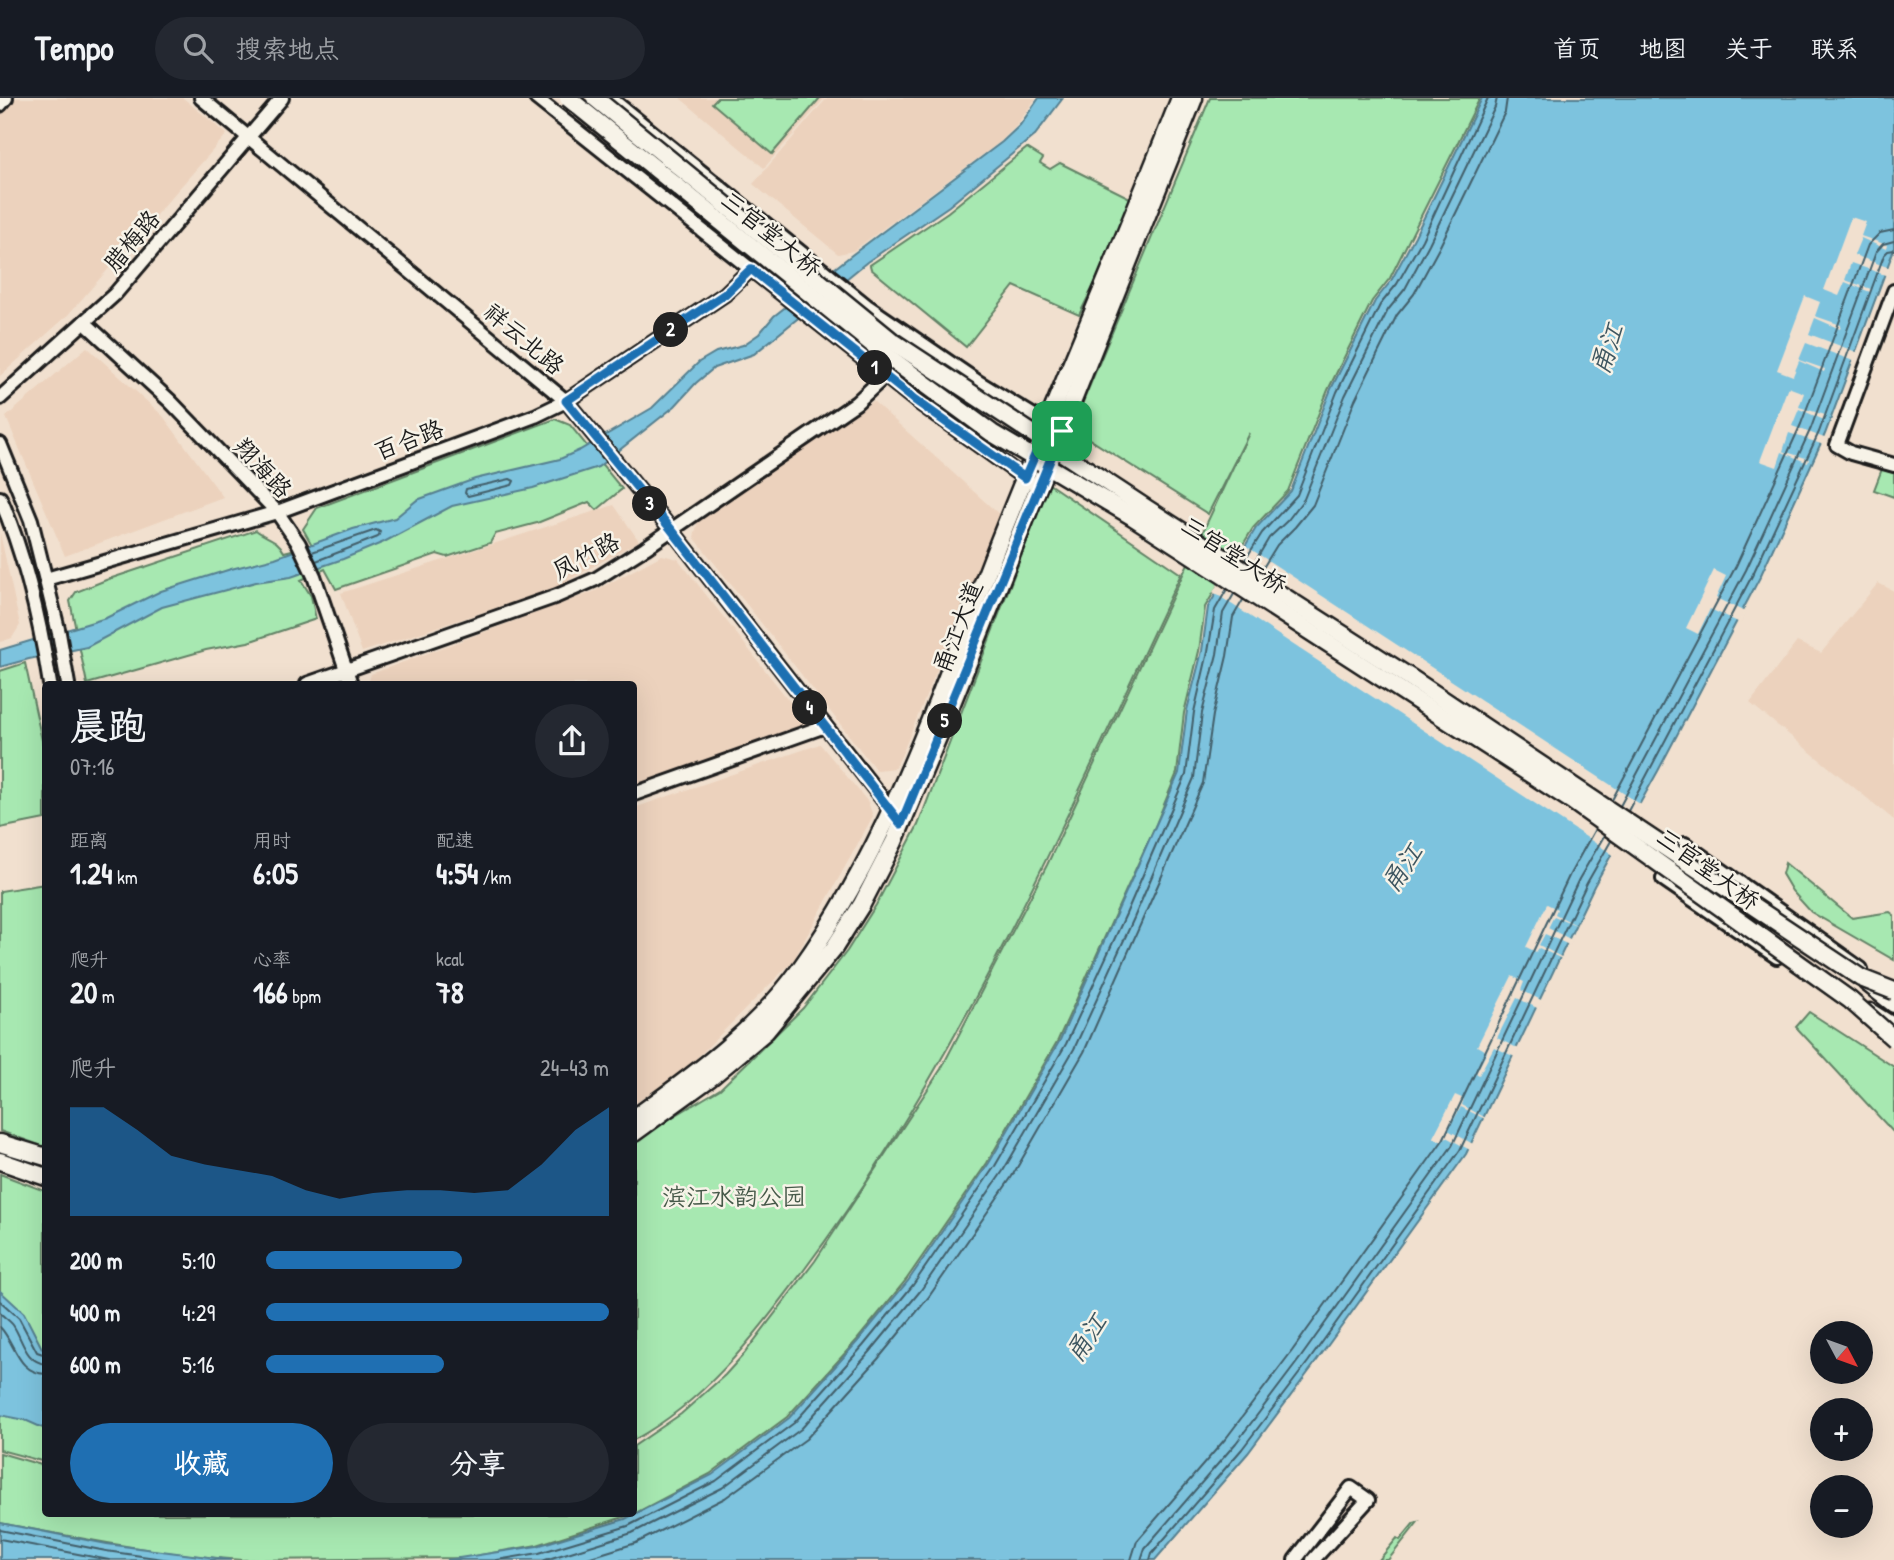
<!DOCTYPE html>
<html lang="zh">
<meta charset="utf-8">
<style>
:root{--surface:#171b24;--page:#242831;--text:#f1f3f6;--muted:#9ea1a6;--line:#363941;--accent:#1f6fb2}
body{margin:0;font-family:"Patrick Hand","LXGW WenKai TC",sans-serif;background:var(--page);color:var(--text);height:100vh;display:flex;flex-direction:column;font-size:26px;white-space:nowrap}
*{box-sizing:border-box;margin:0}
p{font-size:23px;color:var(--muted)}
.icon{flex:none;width:38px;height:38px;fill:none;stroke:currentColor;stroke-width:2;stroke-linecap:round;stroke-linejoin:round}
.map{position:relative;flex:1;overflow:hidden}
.side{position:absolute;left:42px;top:583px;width:595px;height:836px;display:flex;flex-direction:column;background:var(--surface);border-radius:7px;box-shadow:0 7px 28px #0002}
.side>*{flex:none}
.needle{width:46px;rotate:131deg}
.tools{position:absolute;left:1810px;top:1223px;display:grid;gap:14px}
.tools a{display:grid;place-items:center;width:63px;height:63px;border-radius:50%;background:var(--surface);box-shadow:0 7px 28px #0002;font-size:35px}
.pin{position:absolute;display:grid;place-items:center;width:60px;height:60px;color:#fff;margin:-30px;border-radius:14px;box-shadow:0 4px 10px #0006}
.km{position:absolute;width:35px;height:35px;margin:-18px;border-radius:50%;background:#222;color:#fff;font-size:19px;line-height:35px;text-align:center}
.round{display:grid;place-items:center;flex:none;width:74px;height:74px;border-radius:37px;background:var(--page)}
.overview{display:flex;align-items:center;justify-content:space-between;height:119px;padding:0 28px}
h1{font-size:38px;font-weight:700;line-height:52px}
.metrics{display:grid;grid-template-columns:repeat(3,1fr);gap:10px;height:119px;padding:7px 28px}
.metrics div{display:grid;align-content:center}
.metrics b{font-size:30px;font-weight:700}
.metrics small{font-size:19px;font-weight:400}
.metrics p{font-size:19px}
.chart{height:196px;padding:14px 28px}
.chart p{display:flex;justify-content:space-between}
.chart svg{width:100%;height:126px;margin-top:7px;fill:var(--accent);opacity:.7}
.primary-button{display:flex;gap:14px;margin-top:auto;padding:14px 28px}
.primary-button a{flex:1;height:80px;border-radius:42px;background:var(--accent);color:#fff;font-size:28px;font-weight:700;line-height:80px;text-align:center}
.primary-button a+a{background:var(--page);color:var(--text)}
ul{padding:0 28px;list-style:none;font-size:23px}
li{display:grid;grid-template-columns:112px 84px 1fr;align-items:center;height:52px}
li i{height:18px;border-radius:9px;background:var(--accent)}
header{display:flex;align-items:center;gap:42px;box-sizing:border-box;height:98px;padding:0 35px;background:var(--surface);border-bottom:2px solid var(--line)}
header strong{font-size:33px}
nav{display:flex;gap:38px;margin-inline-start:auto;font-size:24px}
.search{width:490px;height:63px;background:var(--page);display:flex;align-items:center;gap:18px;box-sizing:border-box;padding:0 24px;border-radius:38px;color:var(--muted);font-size:26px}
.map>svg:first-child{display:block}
.built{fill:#ecd2bd}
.green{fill:#a7e8b1;stroke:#628266;stroke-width:2}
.water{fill:#7dc3de;stroke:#568090;stroke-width:2}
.pier{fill:#f1e0cf}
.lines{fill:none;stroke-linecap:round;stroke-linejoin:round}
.shore{stroke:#435f6a;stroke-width:2}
.minor-casing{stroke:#1c1c1c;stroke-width:18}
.major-casing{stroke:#1c1c1c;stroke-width:21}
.minor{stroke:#f7f3e8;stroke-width:12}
.major{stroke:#f7f3e8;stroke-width:16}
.major-bridge-casing{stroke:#1c1c1c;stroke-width:21;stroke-linecap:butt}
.major-bridge{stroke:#f7f3e8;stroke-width:16}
.route-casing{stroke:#fff;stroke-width:14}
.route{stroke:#1f6fb2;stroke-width:9}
.labels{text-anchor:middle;stroke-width:5;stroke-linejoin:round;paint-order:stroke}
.street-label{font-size:24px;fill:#1c1c1c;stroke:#f7f3e8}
.park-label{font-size:24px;fill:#465949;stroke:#f7f3e8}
.water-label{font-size:26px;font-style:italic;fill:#3e5660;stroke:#f7f3e8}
</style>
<header>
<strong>Tempo</strong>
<div class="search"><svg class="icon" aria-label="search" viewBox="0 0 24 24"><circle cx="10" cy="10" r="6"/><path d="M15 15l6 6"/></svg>搜索地点</div>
<nav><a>首页</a><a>地图</a><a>关于</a><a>联系</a></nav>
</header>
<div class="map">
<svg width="1894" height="1462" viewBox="0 0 1894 1462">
<rect width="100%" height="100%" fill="#f1e0cf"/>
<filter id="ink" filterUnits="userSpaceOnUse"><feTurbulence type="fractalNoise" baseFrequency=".0143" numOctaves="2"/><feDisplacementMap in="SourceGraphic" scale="14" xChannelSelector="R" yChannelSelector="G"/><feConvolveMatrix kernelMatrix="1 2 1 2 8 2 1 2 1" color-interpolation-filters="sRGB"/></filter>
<g filter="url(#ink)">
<g class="built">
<polygon points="15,0 183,0 227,36 67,218 0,278 0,16"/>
<polygon points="680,0 825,0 764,70"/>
<polygon points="827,0 1036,0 1017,27 1000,44 853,153 838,156 753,86"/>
<polygon points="87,249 163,318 223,399 65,458 6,319"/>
<polygon points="873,303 1001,418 902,656 895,670 876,672 694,439 698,423"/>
<polygon points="614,407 639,443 553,491 362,554 341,495"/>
<polygon points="0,435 20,527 12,540 0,544"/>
<polygon points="662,457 678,461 808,627 634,690 634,586 368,586 371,576 595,493"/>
<polygon points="1878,485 1894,493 1894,722 1750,605 1797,544 1821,555"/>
<polygon points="820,646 868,704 873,718 793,863 687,970 634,1006 634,710"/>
</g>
<g class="green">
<polygon points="717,0 820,0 772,56 712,5"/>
<polygon points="1210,0 1480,0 1390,180 1372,203 1328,292 1288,393 1253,430 1205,509 1199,553 1184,615 1177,675 1156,726 1058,942 987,1065 906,1182 857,1242 787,1319 710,1376 634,1416 634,1348 681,1316 725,1277 744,1256 815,1163 941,971 1047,767 1249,335 1208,416 1072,330"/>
<polygon points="1027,50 1043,60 1040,65 1050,71 1060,65 1130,100 1103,169 1079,217 1014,188 966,249 871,171 870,167 948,114"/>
<path d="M 555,321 L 570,327 L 622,391 L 597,412 L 589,404 L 537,425 L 495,436 L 490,445 L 447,459 L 437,456 L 336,491 L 325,471 L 301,482 L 311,498 L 316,521 L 248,544 L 206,552 L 87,586 L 70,503 L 76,494 L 106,482 L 256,432 C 267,441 277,440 284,454 L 312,447 L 303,431 L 317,410 Z"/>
<polygon points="1882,371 1894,375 1894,399 1874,392"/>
<path d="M 1049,386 L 1181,476 C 1068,714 964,959 804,1172 C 754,1238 708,1301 634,1342 L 634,1042 L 720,991 L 803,910 L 847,853 L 876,807 L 918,727 Z"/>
<polygon points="25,565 45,656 45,721 0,730 0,573"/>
<polygon points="1785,765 1852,820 1890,814 1894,817 1894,862 1811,814 1792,793 1782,776"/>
<polygon points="45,786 46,786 45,1049 0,1033 0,793"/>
<polygon points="1809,914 1894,969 1894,1035 1796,929"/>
<polygon points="0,1076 45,1093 45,1364 0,1352"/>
<path d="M 0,1355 L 45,1368 L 46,1416 L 633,1416 L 537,1447 L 464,1460 L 242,1462 C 161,1457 80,1440 0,1425 Z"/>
<polygon points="1418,1424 1388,1462 1379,1462 1397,1440 1400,1442 1414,1425"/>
</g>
<g class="water">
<polygon points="1039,0 1063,0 1035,37 949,108 867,164 754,256 714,270 696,285 675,308 598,369 533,390 452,408 384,444 343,461 291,479 256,484 162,509 87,549 29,561 0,569 0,552 106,520 161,493 231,471 275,460 353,431 395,420 417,402 475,381 560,361 580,352 652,310 699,264 716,254 743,247 759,236 774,218 853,156 1002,44 1020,27"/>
<polygon points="1482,0 1894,0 1894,151 1825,336 1760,479 1658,673 1594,788 1466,1056 1313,1268 1248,1355 1155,1462 446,1462 537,1448 625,1421 712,1377 789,1320 858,1243 908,1183 989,1065 1060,942 1179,675 1187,612 1202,553 1208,509 1256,430 1291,393 1331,291 1375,203 1391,183 1415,138"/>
<polygon points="0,1193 24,1215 45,1256 45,1331 25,1322 0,1317"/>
<polygon points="0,1425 107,1446 231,1462 0,1462"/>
</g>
<g class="pier">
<polygon points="1851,119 1866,124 1861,138 1887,147 1886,151 1861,140 1854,157 1890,170 1888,178 1851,165 1845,182 1871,191 1870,194 1845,184 1839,198 1824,192"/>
<polygon points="1805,198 1820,204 1815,218 1841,227 1840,231 1815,220 1809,236 1859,255 1856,264 1806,245 1799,262 1825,271 1824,274 1799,263 1793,278 1777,272"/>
<polygon points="1788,289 1804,295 1799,309 1825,317 1824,322 1799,311 1792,328 1827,341 1824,347 1789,335 1783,353 1809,361 1808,365 1782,354 1777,369 1760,363"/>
<polygon points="1243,446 1643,708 1615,758 1213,494"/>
<polygon points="1714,472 1726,478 1716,500 1745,514 1740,525 1710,511 1698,536 1686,530"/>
<polygon points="1547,806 1557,811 1555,816 1578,828 1554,818 1548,830 1572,842 1569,847 1545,836 1539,847 1563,860 1562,861 1539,850 1536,854 1526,849"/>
<polygon points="1512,878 1524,884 1521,892 1543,903 1539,911 1517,900 1497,940 1519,951 1515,959 1494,949 1479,977 1476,975 1487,954 1477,948"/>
<polygon points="1455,997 1464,1001 1462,1007 1486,1020 1485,1021 1461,1009 1448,1032 1473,1046 1470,1052 1446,1039 1442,1044 1433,1039"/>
</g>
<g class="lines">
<g class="shore">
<polygon points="510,381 514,383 512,387 468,398 465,395 466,391"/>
<polyline points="312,454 376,432 380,434 378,439 316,463"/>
<polyline points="1245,462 1262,435 1297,397 1337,294 1380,207 1397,186 1422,142 1488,0"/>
<polyline points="1253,467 1269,440 1288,422 1304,401 1345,298 1388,212 1405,191 1429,146 1495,9 1497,0"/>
<polyline points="1261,473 1277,447 1295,429 1313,407 1355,302 1397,217 1414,196 1439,150 1505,14 1507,0"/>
<polyline points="1612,702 1736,468 1801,326 1868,147 1880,135 1894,132"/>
<polyline points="1620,708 1746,472 1811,330 1876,154 1883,146 1894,143"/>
<polyline points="1628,713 1753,476 1819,334 1884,157 1888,153 1894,152"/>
<polyline points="0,1203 19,1220 37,1254 46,1257"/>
<path d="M 0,1215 C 4,1219 9,1222 13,1227 C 23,1242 25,1264 46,1266"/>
<path d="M 0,1229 C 16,1246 17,1275 46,1276"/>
<polyline points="0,1432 106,1453 170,1462"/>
<polyline points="0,1441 109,1462"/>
<polyline points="497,1462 539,1455 628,1428 716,1383 794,1325 863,1248 913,1187 995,1068 1066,946 1126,816 1186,677 1194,614 1208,554 1215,512 1227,491"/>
<polyline points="545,1462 632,1435 722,1390 801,1331 870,1254 921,1192 1003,1073 1074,951 1134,820 1194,680 1202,615 1217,556 1223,515 1234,496"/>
<polyline points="581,1462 636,1445 725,1400 806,1341 878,1261 928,1200 1011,1080 1084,954 1203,685 1213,617 1227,558 1233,519 1243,502"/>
<polyline points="1131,1462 1137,1443 1227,1339 1292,1253 1443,1042 1570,776 1595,731"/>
<polyline points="1141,1462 1145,1450 1236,1345 1301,1259 1452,1048 1579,781 1604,738"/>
<polyline points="1150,1462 1152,1455 1242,1351 1308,1264 1460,1052 1587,785 1611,743"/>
</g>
<defs>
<g id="minor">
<polyline points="201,0 566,303 671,431 895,717"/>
<polyline points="536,0 915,302 1030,384"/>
<polyline points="610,0 867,208 978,284 1052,329"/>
<polyline points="0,7 6,0"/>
<polyline points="1894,193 1837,347 1851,355 1894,367"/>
<polyline points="84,224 170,303 277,414 299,446 314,478 351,586"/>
<polyline points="0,300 115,196 282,0"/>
<polyline points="0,346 31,422 59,535 68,586"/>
<path d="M 0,400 C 26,459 40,523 50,586"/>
<polyline points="46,481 277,414 535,318 566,303 725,196 751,171"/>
<polyline points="307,586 557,498 596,481 645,450 856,305 885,278"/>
<polyline points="634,696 825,628"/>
<polyline points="1777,859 1663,781 1685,746 1861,871"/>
<polyline points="1295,1462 1351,1390 1368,1402 1313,1462"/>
</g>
<g id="major">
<polyline points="1866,884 1894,906"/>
<polyline points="1870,914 1894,929"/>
<path d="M 634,1020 C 695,976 756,933 800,871 C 892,743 942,589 999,443 C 1058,295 1122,148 1180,0"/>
<polyline points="634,1035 710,980 766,933 834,850 862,806 894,744 944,625 1194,0"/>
<polyline points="0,1045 46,1059"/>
<polyline points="0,1063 46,1079"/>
</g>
</defs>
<use href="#minor" class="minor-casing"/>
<use href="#major" class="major-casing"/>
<use href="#minor" class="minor"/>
<use href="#major" class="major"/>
<defs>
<g id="major-bridge">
<polyline points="568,0 887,258 992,335 1133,419 1572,703 1850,902 1894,941"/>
<polyline points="595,0 892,243 1146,410 1411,580 1861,880 1894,893"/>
</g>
</defs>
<use href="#major-bridge" class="major-bridge-casing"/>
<use href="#major-bridge" class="major-bridge"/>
</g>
</g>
<g class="lines" filter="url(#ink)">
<defs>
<polygon id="route" points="751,171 915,302 1025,380 1048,327 1062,333 901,726 671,431 566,303 725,196"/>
</defs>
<use href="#route" class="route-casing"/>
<use href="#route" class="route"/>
</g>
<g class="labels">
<g class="street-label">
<text transform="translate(771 136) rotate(39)" y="8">三官堂大桥</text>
<text transform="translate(132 143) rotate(-50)" y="8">腊梅路</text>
<text transform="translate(524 241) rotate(40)" y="8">祥云北路</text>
<text transform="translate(409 342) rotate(-21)" y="8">百合路</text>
<text transform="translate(263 370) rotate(47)" y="8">翔海路</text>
<text transform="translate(1234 457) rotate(33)" y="8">三官堂大桥</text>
<text transform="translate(586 458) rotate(-28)" y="8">凤竹路</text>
<text transform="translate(958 529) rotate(-69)" y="8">甬江大道</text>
<text transform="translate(1708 771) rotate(36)" y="8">三官堂大桥</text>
</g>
<g class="park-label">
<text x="734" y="1107">滨江水韵公园</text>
</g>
<g class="water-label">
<text transform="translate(1607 251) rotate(-71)" y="9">甬江</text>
<text transform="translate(1402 770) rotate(-56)" y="9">甬江</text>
<text transform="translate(1086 1240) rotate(-56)" y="9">甬江</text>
</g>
</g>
</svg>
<div class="tools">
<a><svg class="needle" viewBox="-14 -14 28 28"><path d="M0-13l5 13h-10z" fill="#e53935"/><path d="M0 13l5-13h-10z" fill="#9ea1a6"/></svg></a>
<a>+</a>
<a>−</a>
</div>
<div class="pin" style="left:1062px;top:333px;background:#1e9e55"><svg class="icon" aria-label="arrive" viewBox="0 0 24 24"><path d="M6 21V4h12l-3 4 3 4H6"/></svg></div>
<b class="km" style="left:875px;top:270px">1</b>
<b class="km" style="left:671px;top:232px">2</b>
<b class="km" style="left:650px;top:406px">3</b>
<b class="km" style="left:810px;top:610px">4</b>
<b class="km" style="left:945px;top:623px">5</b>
<section class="side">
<div class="overview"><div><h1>晨跑</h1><p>07:16</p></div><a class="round"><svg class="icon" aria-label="share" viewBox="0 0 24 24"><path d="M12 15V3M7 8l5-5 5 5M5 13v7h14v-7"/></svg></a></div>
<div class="metrics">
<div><p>距离</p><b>1.24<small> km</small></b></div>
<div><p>用时</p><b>6:05</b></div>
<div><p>配速</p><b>4:54<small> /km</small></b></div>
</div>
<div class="metrics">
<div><p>爬升</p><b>20<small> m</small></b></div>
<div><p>心率</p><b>166<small> bpm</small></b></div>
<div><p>kcal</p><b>78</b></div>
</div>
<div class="chart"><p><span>爬升</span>24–43 m</p>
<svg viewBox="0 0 160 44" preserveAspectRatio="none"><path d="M0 44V6L10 6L20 14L30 23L40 26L50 28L60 30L70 35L80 38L90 36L100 35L110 35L120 36L130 35L140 26L150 14L160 6V44z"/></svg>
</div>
<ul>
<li><b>200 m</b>5:10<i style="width:57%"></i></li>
<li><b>400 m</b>4:29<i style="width:100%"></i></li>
<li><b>600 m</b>5:16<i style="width:52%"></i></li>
</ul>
<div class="primary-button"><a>收藏</a><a>分享</a></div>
</section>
</div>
